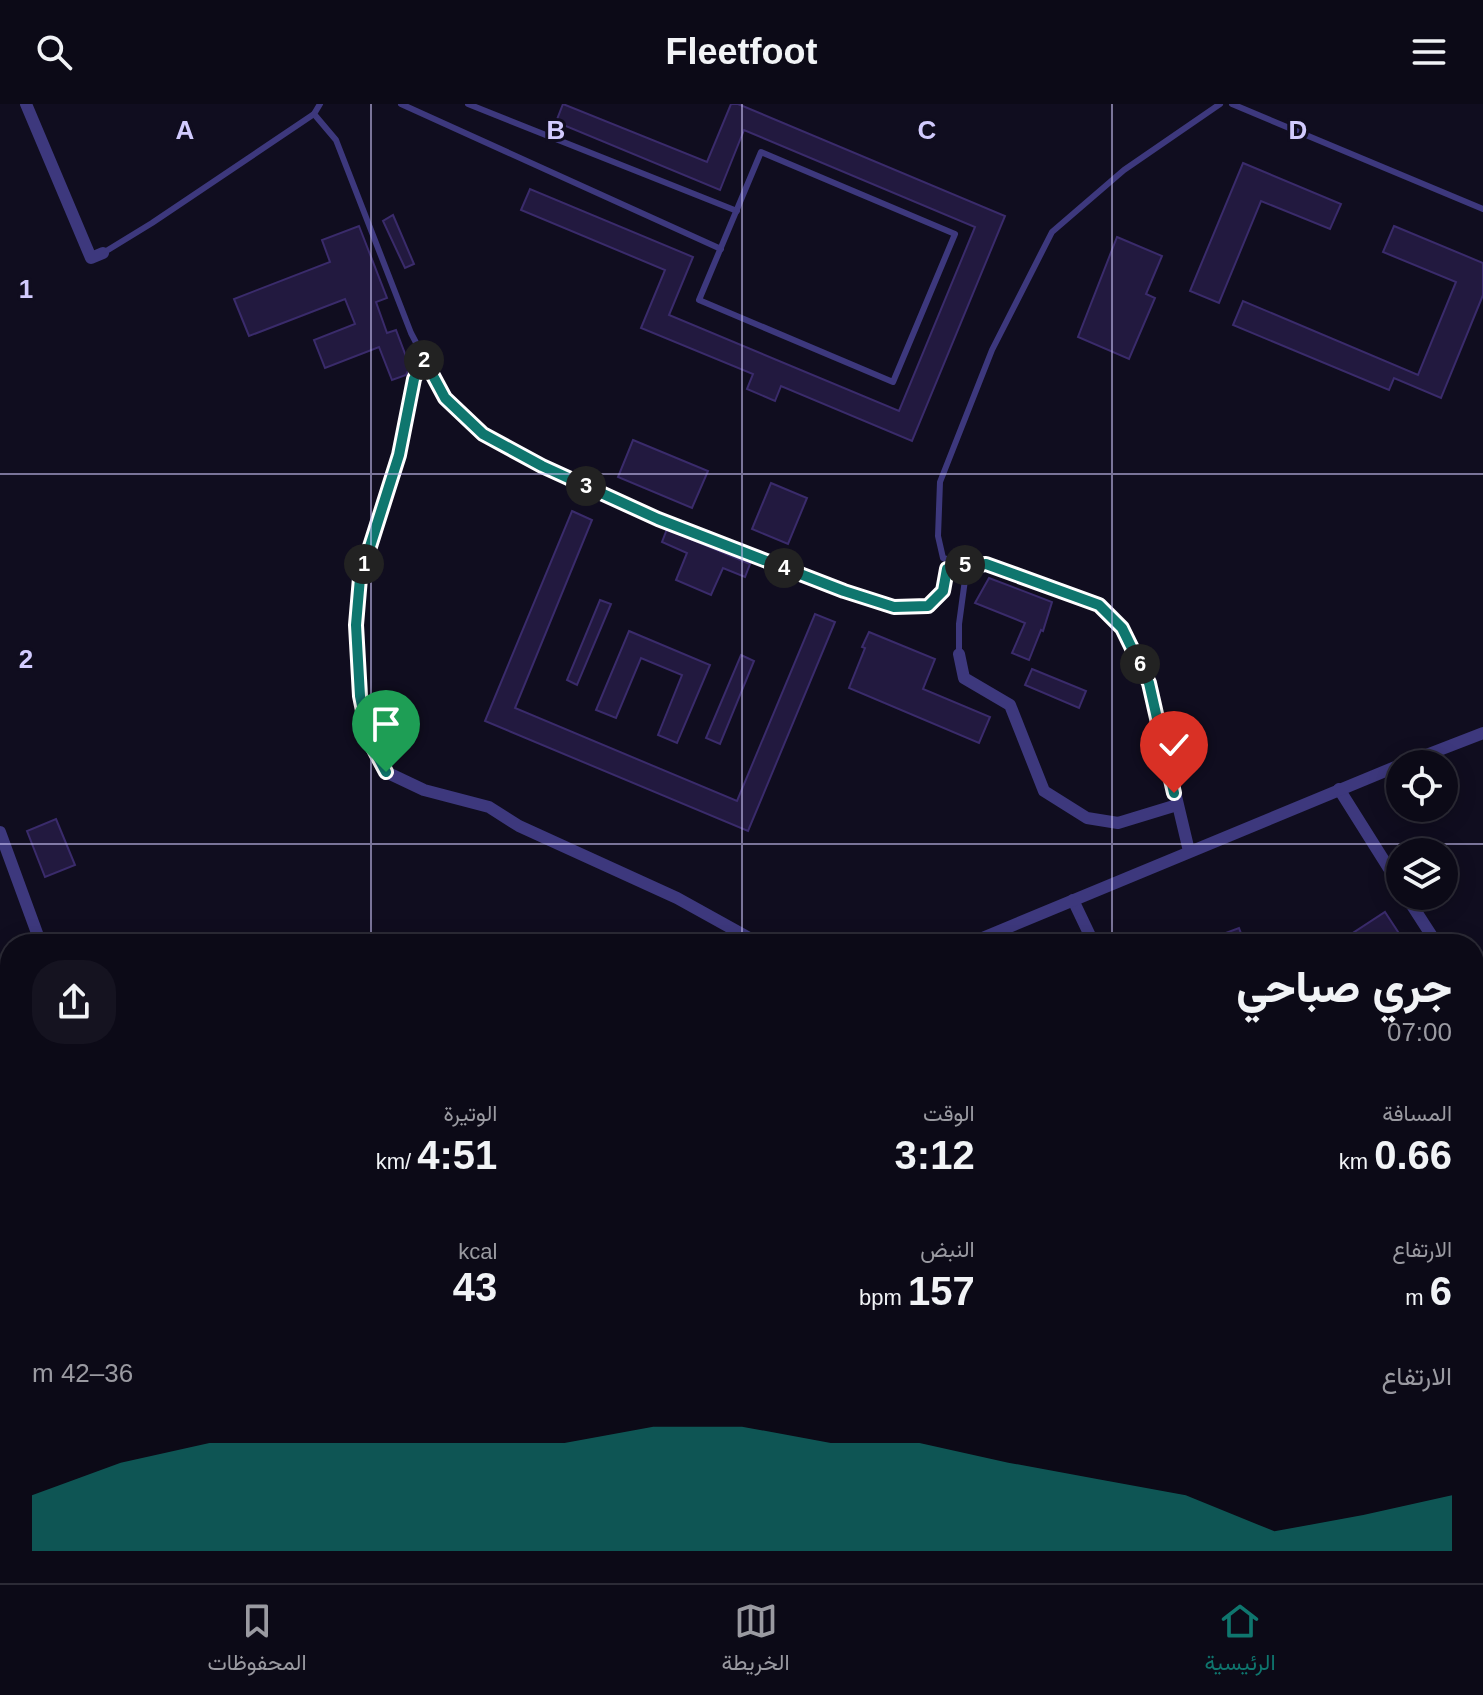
<!DOCTYPE html>
<html lang="ar">
<meta charset="utf-8">
<style>
:root{--surface:#0c0a17;--page:#151320;--text:#f1f3f6;--muted:#9a9aa1;--line:#2c2b36;--accent:#0f766e}
body{margin:0;font-family:Arial,Vazirmatn,sans-serif;background:var(--page);color:var(--text);direction:rtl;height:100vh;display:flex;flex-direction:column;font-size:30px;white-space:nowrap}
*{box-sizing:border-box;margin:0}
p{font-size:26px;color:var(--muted)}
.icon{flex:none;width:44px;height:44px;fill:none;stroke:currentColor;stroke-width:2;stroke-linecap:round;stroke-linejoin:round}
.map{position:relative;flex:1;overflow:hidden;direction:ltr}
.drawer{position:absolute;left:0px;top:830px;width:1484px;height:650px;display:flex;flex-direction:column;background:var(--surface);border-radius:32px 32px 0 0;box-shadow:0 4px 20px #0003,0 0 0 2px var(--line);direction:rtl}
.drawer>*{flex:none}
.buttons{position:absolute;left:1386px;top:646px;display:grid;gap:16px}
.buttons a{display:grid;place-items:center;width:72px;height:72px;border-radius:50%;background:var(--surface);box-shadow:0 4px 20px #0003,0 0 0 2px var(--line);font-size:40px}
.pin{position:absolute;display:grid;place-items:center;width:68px;height:68px;color:#fff;margin:-82px -34px;border-radius:50% 50% 50% 0;rotate:-45deg;box-shadow:0 0 8px #0007}
.pin .icon{rotate:45deg}
.km{position:absolute;width:40px;height:40px;margin:-20px;border-radius:50%;background:#222;color:#fff;font-size:22px;line-height:40px;text-align:center}
.round{display:grid;place-items:center;flex:none;width:84px;height:84px;border-radius:32px;background:var(--page)}
.overview{display:flex;align-items:center;justify-content:space-between;height:136px;padding:0 32px}
h1{font-size:44px;font-weight:800;line-height:60px}
.metrics{display:grid;grid-template-columns:repeat(3,1fr);gap:12px;height:136px;padding:8px 32px}
.metrics div{display:grid;align-content:center}
.metrics b{font-size:40px;font-weight:800}
.metrics small{font-size:22px;font-weight:400}
.metrics p{font-size:22px}
.chart{height:224px;padding:16px 32px}
.chart p{display:flex;justify-content:space-between}
.chart svg{width:100%;height:144px;margin-top:8px;fill:var(--accent);opacity:.7}
header{display:flex;justify-content:space-between;align-items:center;height:104px;padding:0 32px;background:var(--surface);font-size:36px;font-weight:800}
.dock{display:flex;justify-content:space-around;align-items:center;height:112px;border-top:2px solid var(--line);background:var(--surface);font-size:22px;color:var(--muted)}
.dock a{display:grid;justify-items:center;gap:4px}
.dock .on{color:var(--accent)}
.map>svg:first-child{display:block}
.building{fill:#22193f;stroke:#3a2b6b;stroke-width:2}
.lines{fill:none;stroke-linecap:round;stroke-linejoin:round}
.lane{stroke:#3d387d;stroke-width:6}
.street{stroke:#3d387d;stroke-width:12}
.route-casing{stroke:#fff;stroke-width:16}
.route{stroke:#0f766e;stroke-width:10}
.grid{fill:none;stroke:#d2cbfe;stroke-width:2;stroke-opacity:0.55}
.grid-label{font-size:26px;text-anchor:middle;font-weight:bold;fill:#d2cbfe;stroke:#100d1f;stroke-width:6;stroke-linejoin:round;paint-order:stroke}
</style>
<header><svg class="icon" aria-label="menu" viewBox="0 0 24 24"><path d="M4 6h16M4 12h16M4 18h16"/></svg>Fleetfoot<svg class="icon" aria-label="search" viewBox="0 0 24 24"><circle cx="10" cy="10" r="6"/><path d="M15 15l6 6"/></svg></header>
<div class="map">
<svg width="1483" height="1479" viewBox="0 0 1483 1479">
<rect width="100%" height="100%" fill="#100d1f"/>
<g class="building">
<polygon points="563,0 707,58 731,0 738,0 1005,112 912,337 781,282 775,297 747,285 753,270 641,224 665,166 521,106 530,85 693,153 669,211 899,307 975,123 744,26 720,86 556,18"/>
<polygon points="1243,59 1341,100 1330,125 1261,97 1219,199 1190,187"/>
<polygon points="393,111 414,160 405,164 383,117"/>
<polygon points="359,122 387,194 376,198 387,229 396,226 410,263 406,271 392,276 379,243 325,264 314,236 355,220 345,195 249,232 234,195 330,158 322,136"/>
<polygon points="1394,122 1483,159 1483,191 1441,294 1394,274 1389,286 1233,221 1243,197 1418,271 1456,178 1383,148"/>
<polygon points="1117,133 1162,152 1146,190 1155,194 1129,255 1078,233"/>
<polygon points="633,336 708,367 692,404 618,373"/>
<polygon points="771,379 807,394 788,440 752,425"/>
<polygon points="572,407 592,416 515,604 737,697 815,510 835,518 748,727 485,617"/>
<polygon points="667,425 750,460 745,473 723,464 711,491 676,476 687,449 662,438"/>
<polygon points="989,474 1052,498 1043,527 1041,526 1029,556 1012,549 1025,519 975,499"/>
<polygon points="600,496 611,500 577,581 567,576"/>
<polygon points="629,527 710,561 677,639 658,631 682,571 641,554 616,614 596,606"/>
<polygon points="869,528 935,555 923,585 990,613 979,639 849,584 865,544 862,543"/>
<polygon points="741,551 754,557 720,640 706,634"/>
<polygon points="1032,565 1086,587 1079,604 1025,581"/>
<polygon points="56,715 75,761 45,773 27,727"/>
<polygon points="1385,808 1406,840 1336,840"/>
<polygon points="1239,824 1245,840 1199,840 1199,839"/>
</g>
<g class="lines">
<g class="lane">
<polyline points="320,0 314,10 336,36 411,229 445,294 483,330 542,362 658,415 764,457 894,503 928,502 943,487 947,465 967,461"/>
<polyline points="401,0 721,145"/>
<polyline points="468,0 737,107"/>
<polyline points="1232,0 1483,105"/>
<polygon points="761,48 955,130 893,278 699,196"/>
<polyline points="103,149 152,119 314,10"/>
<polyline points="959,550 959,520 967,461 943,454 938,432 940,378 992,246 1052,128 1124,66 1220,0"/>
</g>
<g class="street">
<polyline points="26,0 91,154 103,149"/>
<polyline points="424,255 414,275 399,351 360,474 356,521 360,592 369,636 386,668 424,686 489,703 519,722 677,794 760,840"/>
<polyline points="967,461 986,460 1099,501 1122,524 1149,579 1189,747"/>
<polyline points="959,550 964,574 1010,601 1044,687 1087,714 1118,719 1177,701"/>
<polyline points="1403,660 1483,629"/>
<polyline points="1339,685 1400,782"/>
<polyline points="0,728 41,840"/>
<polyline points="1406,792 1437,840"/>
<polyline points="1073,796 1094,840"/>
<polyline points="968,840 1400,661"/>
<polyline points="1126,840 1133,837"/>
<polyline points="1474,897 1483,911"/>
<polyline points="0,926 10,922"/>
<polyline points="0,1061 10,1057"/>
<polyline points="0,1195 10,1222"/>
<polyline points="0,1259 10,1255"/>
<polyline points="1474,1328 1483,1323"/>
<polyline points="98,1470 101,1479"/>
<polyline points="209,1470 212,1479"/>
<polyline points="484,1470 488,1479"/>
<polyline points="659,1470 663,1479"/>
<polyline points="1116,1470 1121,1479"/>
<polyline points="1371,1470 1375,1479"/>
<polyline points="237,1479 262,1470"/>
<polyline points="1320,1479 1337,1470"/>
</g>
</g>
<g class="lines">
<defs>
<polyline id="route" points="386,668 369,636 360,592 356,521 360,474 399,351 414,275 424,255 445,294 483,330 542,362 658,415 844,487 894,503 928,502 943,487 947,465 986,460 1099,501 1122,524 1149,579 1174,689"/>
</defs>
<use href="#route" class="route-casing"/>
<use href="#route" class="route"/>
</g>
<path class="grid" d="M 371,0 L 371,840M 742,0 L 742,840M 1112,0 L 1112,840M 0,370 L 1483,370M 0,740 L 1483,740M 0,1109 L 10,1109M 1474,1109 L 1483,1109M 371,1470 L 371,1479M 742,1470 L 742,1479M 1112,1470 L 1112,1479"/>
<g class="grid-label">
<text x="185" y="35">A</text>
<text x="556" y="35">B</text>
<text x="927" y="35">C</text>
<text x="1298" y="35">D</text>
<text x="26" y="194">1</text>
<text x="26" y="564">2</text>
</g>
</svg>
<div class="buttons">
<a><svg class="icon" aria-label="locate" viewBox="0 0 24 24"><circle cx="12" cy="12" r="6"/><path d="M12 2v4M12 18v4M2 12h4M18 12h4"/></svg></a>
<a><svg class="icon" aria-label="layers" viewBox="0 0 24 24"><path d="M12 4l9 5-9 5-9-5zM3 14l9 5 9-5"/></svg></a>
</div>
<div class="pin" style="left:386px;top:668px;background:#1e9e55"><svg class="icon" aria-label="arrive" viewBox="0 0 24 24"><path d="M6 21V4h12l-3 4 3 4H6"/></svg></div>
<div class="pin" style="left:1174px;top:689px;background:#d93025"><svg class="icon" aria-label="check" viewBox="0 0 24 24"><path d="M5 12l5 5 9-10"/></svg></div>
<b class="km" style="left:364px;top:460px">1</b>
<b class="km" style="left:424px;top:256px">2</b>
<b class="km" style="left:586px;top:382px">3</b>
<b class="km" style="left:784px;top:464px">4</b>
<b class="km" style="left:965px;top:461px">5</b>
<b class="km" style="left:1140px;top:560px">6</b>
<section class="drawer">
<div class="overview"><div><h1>جري صباحي</h1><p>07:00</p></div><a class="round"><svg class="icon" aria-label="share" viewBox="0 0 24 24"><path d="M12 15V3M7 8l5-5 5 5M5 13v7h14v-7"/></svg></a></div>
<div class="metrics">
<div><p>المسافة</p><b>0.66<small> km</small></b></div>
<div><p>الوقت</p><b>3:12</b></div>
<div><p>الوتيرة</p><b>4:51<small> /km</small></b></div>
</div>
<div class="metrics">
<div><p>الارتفاع</p><b>6<small> m</small></b></div>
<div><p>النبض</p><b>157<small> bpm</small></b></div>
<div><p>kcal</p><b>43</b></div>
</div>
<div class="chart"><p><span>الارتفاع</span>36–42 m</p>
<svg viewBox="0 0 160 44" preserveAspectRatio="none"><path d="M0 44V27L10 17L20 11L30 11L40 11L50 11L60 11L70 6L80 6L90 11L100 11L110 17L120 22L130 27L140 38L150 33L160 27V44z"/></svg>
</div>
</section>
</div>
<nav class="dock">
<a class="on"><svg class="icon" aria-label="home" viewBox="0 0 24 24"><path d="M3 11l9-7 9 7M6 9v11h12V9"/></svg>الرئيسية</a>
<a><svg class="icon" aria-label="map" viewBox="0 0 24 24"><path d="M3 6l6-2 6 2 6-2v14l-6 2-6-2-6 2zM9 4v14M15 6v14"/></svg>الخريطة</a>
<a><svg class="icon" aria-label="saved" viewBox="0 0 24 24"><path d="M7 4h10v16l-5-4-5 4z"/></svg>المحفوظات</a>
</nav>
